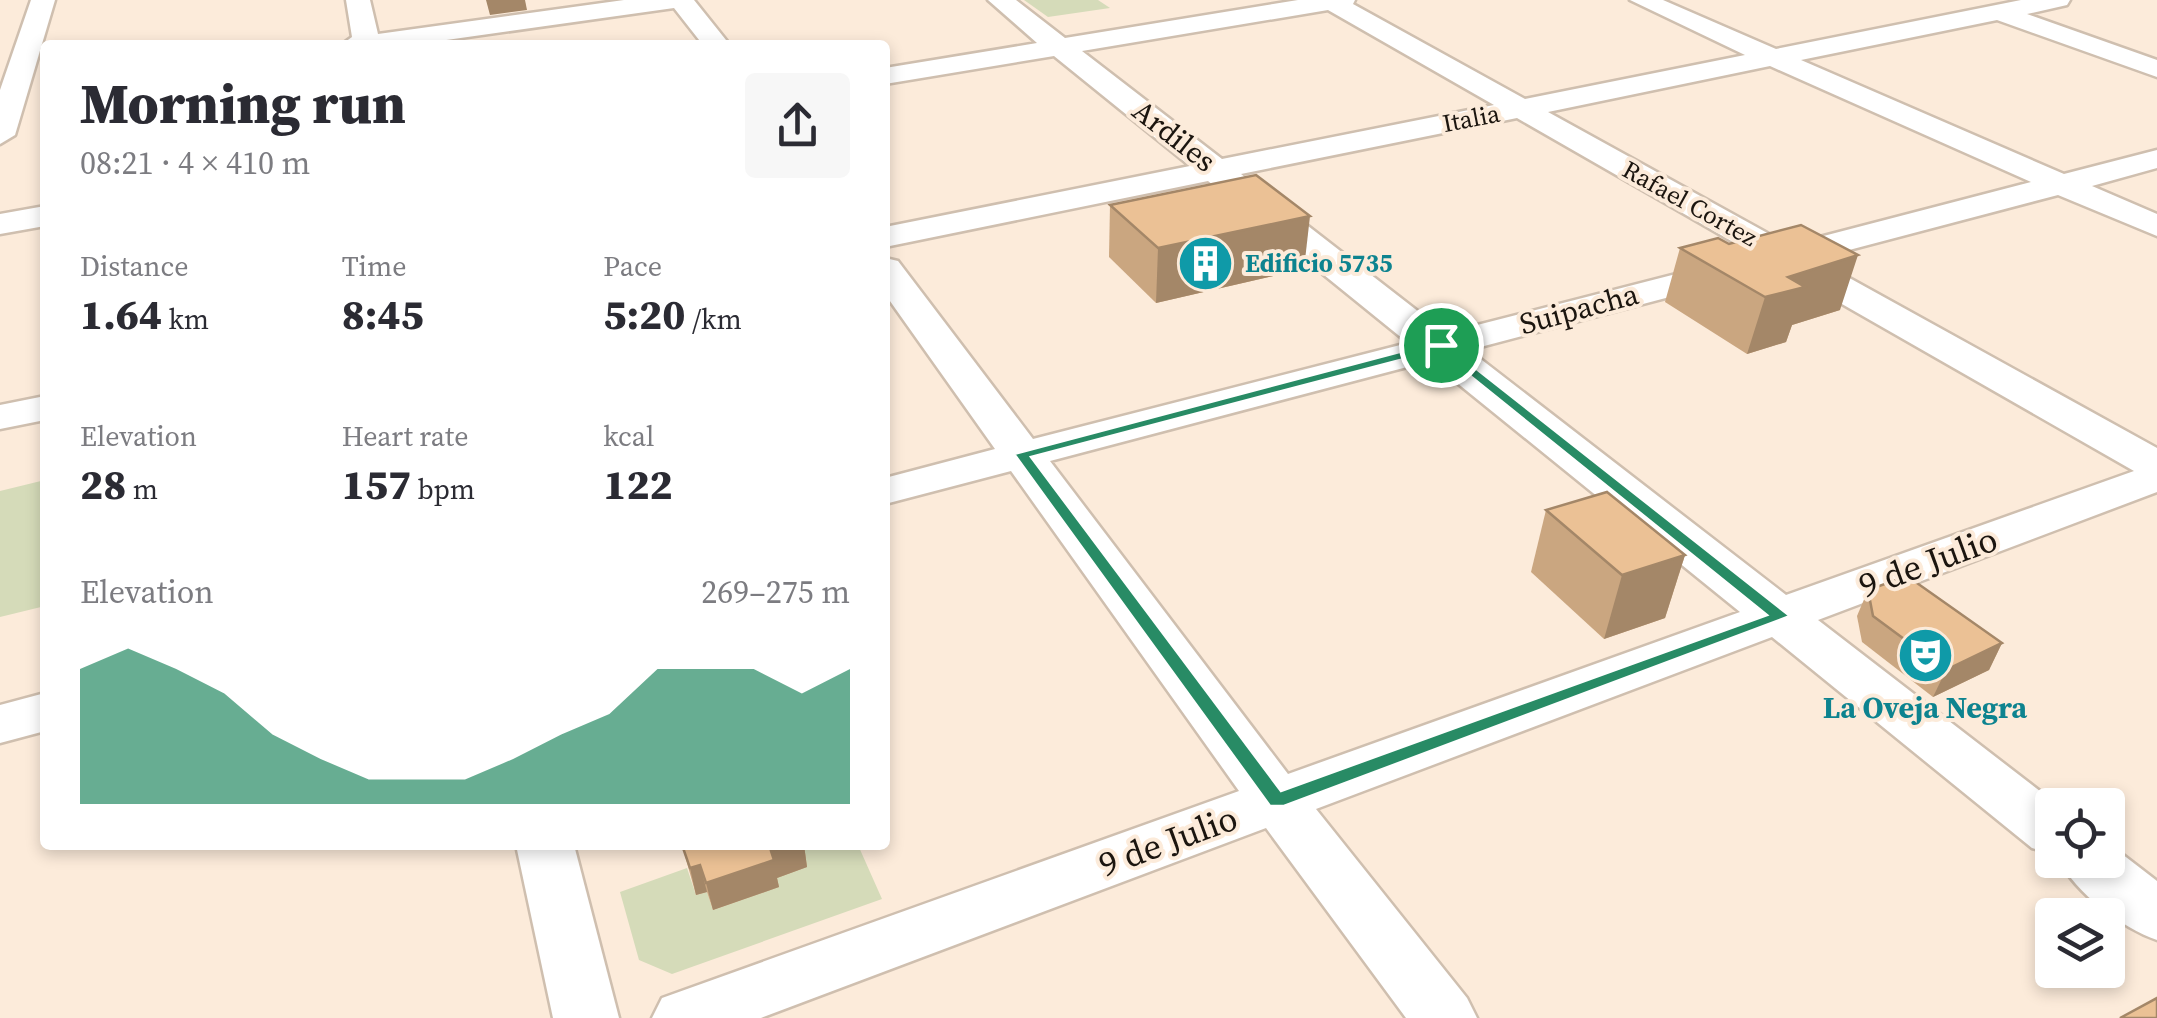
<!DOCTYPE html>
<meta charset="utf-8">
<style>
:root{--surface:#fff;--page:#f7f7f7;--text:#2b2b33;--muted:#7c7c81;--accent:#288b65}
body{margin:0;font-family:"Source Serif 4",serif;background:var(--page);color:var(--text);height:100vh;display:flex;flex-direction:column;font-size:38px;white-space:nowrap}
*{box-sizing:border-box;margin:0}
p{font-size:32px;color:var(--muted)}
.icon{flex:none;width:55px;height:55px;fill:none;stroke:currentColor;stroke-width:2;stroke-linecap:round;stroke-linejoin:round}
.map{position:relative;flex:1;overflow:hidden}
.panel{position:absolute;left:40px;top:40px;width:850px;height:810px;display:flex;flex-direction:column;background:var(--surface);border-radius:10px;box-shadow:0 5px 15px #0003}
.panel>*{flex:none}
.tools{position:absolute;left:2035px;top:788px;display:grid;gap:20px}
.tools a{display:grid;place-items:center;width:90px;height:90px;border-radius:10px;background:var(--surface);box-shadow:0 5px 15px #0003;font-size:50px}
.pin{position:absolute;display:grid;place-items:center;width:85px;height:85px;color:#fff;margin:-42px;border:5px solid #fff;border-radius:50%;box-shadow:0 2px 10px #0007}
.round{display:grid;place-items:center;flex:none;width:105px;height:105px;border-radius:10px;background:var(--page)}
.head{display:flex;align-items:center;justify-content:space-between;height:170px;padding:0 40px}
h1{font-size:55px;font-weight:800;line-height:75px}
.stats{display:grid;grid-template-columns:repeat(3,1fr);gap:15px;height:170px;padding:10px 40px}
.stats div{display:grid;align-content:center}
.stats b{font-size:42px;font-weight:800}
.stats small{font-size:28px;font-weight:400}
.stats p{font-size:28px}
.chart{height:280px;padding:20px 40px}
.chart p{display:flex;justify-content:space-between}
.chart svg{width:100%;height:180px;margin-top:10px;fill:var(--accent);opacity:.7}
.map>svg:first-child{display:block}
.green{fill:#d5dbb9}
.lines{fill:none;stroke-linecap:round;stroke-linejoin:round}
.minor-casing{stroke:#cfbfaf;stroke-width:5}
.minor{fill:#fff;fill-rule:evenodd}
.wall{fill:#caa680}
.shaded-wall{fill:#a48768}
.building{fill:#ebc195;stroke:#a48768;stroke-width:2.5}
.route{fill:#288b65;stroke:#fff;stroke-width:2.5;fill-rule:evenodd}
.labels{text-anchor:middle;stroke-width:8;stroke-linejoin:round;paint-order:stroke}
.far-street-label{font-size:25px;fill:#1b150f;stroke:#fcebda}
.far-culture-label{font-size:25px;font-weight:bold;fill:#0d838f;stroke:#fcebda;text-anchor:start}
.street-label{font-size:30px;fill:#1b150f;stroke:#fcebda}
.culture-label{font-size:30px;font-weight:bold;fill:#0d838f;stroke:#fcebda}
.near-street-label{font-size:35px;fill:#1b150f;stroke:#fcebda}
</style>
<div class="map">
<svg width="2157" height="1018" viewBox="0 0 2157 1018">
<rect width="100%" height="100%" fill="#fcebda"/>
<g class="green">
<polygon points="1024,0 1098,0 1110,8 1048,17"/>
<polygon points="45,480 41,607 0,617 0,491"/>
<polygon points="858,845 882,899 672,974 639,960 620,892 687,868 696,895 707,892 713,910 778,887 776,878 799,847"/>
</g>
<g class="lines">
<defs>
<g id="minor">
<polygon points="31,0 55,0 15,135 0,144 0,90"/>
<polygon points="346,0 370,0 378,34 624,0 694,0 730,45 703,45 674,8 411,45 341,45 352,37"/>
<path d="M 988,0 L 1016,0 L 1065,38 L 1298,0 L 1355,0 L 1353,4 L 1525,99 L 1745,55 L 1630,0 L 1663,0 L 1776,49 L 2021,0 L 2070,0 L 2067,5 L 2027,14 L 2157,60 L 2157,77 L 1997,20 L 1801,60 L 2064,174 L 2157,150 L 2157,168 L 2092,186 L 2157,214 L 2157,236 L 2058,195 L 1815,259 L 2157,448 L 2157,492 L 1818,620 L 2058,805 L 2052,805 L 2052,854 L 2032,848 L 1772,637 L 1316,809 L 1467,998 L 1477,1018 L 1406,1018 L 1266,828 L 761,1018 L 652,1018 L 662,998 L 1239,791 L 1011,471 L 885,504 L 885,478 L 995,449 L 885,294 L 885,258 L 898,261 L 1033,439 L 1408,343 L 1208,181 L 885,247 L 885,227 L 1190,166 L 1054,56 L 885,84 L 885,68 L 1037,43 ZM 1328,10 L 1494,105 L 1222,159 L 1082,51 ZM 1770,66 L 2031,182 L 1789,245 L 1548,112 ZM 1517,118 L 1754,254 L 1446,333 L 1241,174 ZM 1779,268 L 2134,471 L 1786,595 L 1469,350 ZM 1430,361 L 1740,612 L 1288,774 L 1050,461 Z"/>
<polygon points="45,206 45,226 0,234 0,214"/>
<polygon points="45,396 45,420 0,429 0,405"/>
<polygon points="45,693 45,731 0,743 0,705"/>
<path d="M 2109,844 L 2157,881 L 2157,940 C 2122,928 2076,893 2059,860 L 2108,860 Z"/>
<polygon points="516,845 574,845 619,1018 553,1018"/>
</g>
</defs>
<use href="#minor" class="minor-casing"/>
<use href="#minor" class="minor"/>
</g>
<g class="wall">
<polygon points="1110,205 1304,269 1156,303 1109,257"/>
<polygon points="1680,248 1840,310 1792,325 1786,342 1747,354 1665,302"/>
<polygon points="1546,510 1685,555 1665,618 1604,639 1531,572"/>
<polygon points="1868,590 2002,643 1989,670 1933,697 1862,642 1857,616"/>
<polygon points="682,845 804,845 807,867 777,878 779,887 713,910 707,892 696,895"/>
</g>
<g class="shaded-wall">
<polygon points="486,0 525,0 527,10 490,15"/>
<polygon points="1310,216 1304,269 1156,303 1158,248"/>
<polygon points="1858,255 1840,310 1792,325 1786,342 1747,354 1765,297 1788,277"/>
<polygon points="1685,555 1665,618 1604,639 1622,575"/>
<polygon points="2002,643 1989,670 1933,697 1946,670"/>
<polygon points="789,845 804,845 807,867 777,878 779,887 713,910 706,883 771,851"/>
<polygon points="700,865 707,892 696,895 690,868"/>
</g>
<g class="building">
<polygon points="1256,175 1310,216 1158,248 1110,205"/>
<polygon points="1801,225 1858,255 1788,277 1805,287 1765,297 1680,248 1718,238 1729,244"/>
<polygon points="1607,492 1685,555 1622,575 1546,510"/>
<polygon points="1907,576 2002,643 1946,670 1873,616 1868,590"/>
<polygon points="682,845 789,845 771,851 774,860 706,883 700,865 690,868"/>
<polygon points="2157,998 2157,1018 2120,1018"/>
</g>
<path class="route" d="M 1441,341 L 1790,616 L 1284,806 L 1270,806 L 1014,454 ZM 1438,350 L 1767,615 L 1281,791 L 1031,457 Z"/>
<defs>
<symbol id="building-disc" viewBox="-11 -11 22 22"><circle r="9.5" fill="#0f9aa8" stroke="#fcebda"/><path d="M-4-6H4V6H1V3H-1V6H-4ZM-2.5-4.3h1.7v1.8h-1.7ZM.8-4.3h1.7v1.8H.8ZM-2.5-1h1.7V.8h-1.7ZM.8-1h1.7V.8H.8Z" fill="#fff"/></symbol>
<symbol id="theatre-disc" viewBox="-11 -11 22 22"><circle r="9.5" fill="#0f9aa8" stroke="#fcebda"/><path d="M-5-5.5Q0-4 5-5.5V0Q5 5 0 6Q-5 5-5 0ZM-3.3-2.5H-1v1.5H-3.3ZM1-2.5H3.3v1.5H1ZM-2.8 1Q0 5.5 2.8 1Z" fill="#fff"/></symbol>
</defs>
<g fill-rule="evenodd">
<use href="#building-disc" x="1174" y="232" width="63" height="63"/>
<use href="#theatre-disc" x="1894" y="624" width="63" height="63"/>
</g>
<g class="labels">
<g class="far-street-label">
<text transform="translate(1471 118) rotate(-11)" y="9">Italia</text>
<text transform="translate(1690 203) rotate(29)" y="9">Rafael Cortez</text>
</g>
<g class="far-culture-label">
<text x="1245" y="272">Edificio 5735</text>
</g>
<g class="street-label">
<text transform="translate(1174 136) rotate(38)" y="10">Ardiles</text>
<text transform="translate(1579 309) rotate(-15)" y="10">Suipacha</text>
</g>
<g class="culture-label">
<text x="1925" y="718">La Oveja Negra</text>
</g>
<g class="near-street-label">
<text transform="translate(1928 562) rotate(-20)" y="12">9 de Julio</text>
<text transform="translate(1168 841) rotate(-20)" y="12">9 de Julio</text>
</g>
</g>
</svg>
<div class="tools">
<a><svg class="icon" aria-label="locate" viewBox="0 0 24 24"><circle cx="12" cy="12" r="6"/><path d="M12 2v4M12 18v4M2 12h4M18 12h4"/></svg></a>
<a><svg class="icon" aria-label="layers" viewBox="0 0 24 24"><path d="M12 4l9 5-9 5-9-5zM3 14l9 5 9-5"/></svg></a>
</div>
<div class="pin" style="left:1441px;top:345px;background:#1e9e55"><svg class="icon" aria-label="arrive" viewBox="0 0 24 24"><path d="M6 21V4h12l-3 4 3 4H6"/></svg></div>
<section class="panel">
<div class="head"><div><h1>Morning run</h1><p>08:21 · 4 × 410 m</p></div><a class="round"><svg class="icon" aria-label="share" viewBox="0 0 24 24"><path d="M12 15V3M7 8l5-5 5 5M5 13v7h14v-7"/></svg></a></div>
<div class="stats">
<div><p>Distance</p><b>1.64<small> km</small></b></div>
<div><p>Time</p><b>8:45</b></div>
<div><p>Pace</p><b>5:20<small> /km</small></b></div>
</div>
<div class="stats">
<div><p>Elevation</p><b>28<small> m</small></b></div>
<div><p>Heart rate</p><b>157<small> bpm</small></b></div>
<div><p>kcal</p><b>122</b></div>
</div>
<div class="chart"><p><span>Elevation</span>269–275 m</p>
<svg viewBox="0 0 160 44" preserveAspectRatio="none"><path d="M0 44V11L10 6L20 11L30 17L40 27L50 33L60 38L70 38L80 38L90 33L100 27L110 22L120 11L130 11L140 11L150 17L160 11V44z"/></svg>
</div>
</section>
</div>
